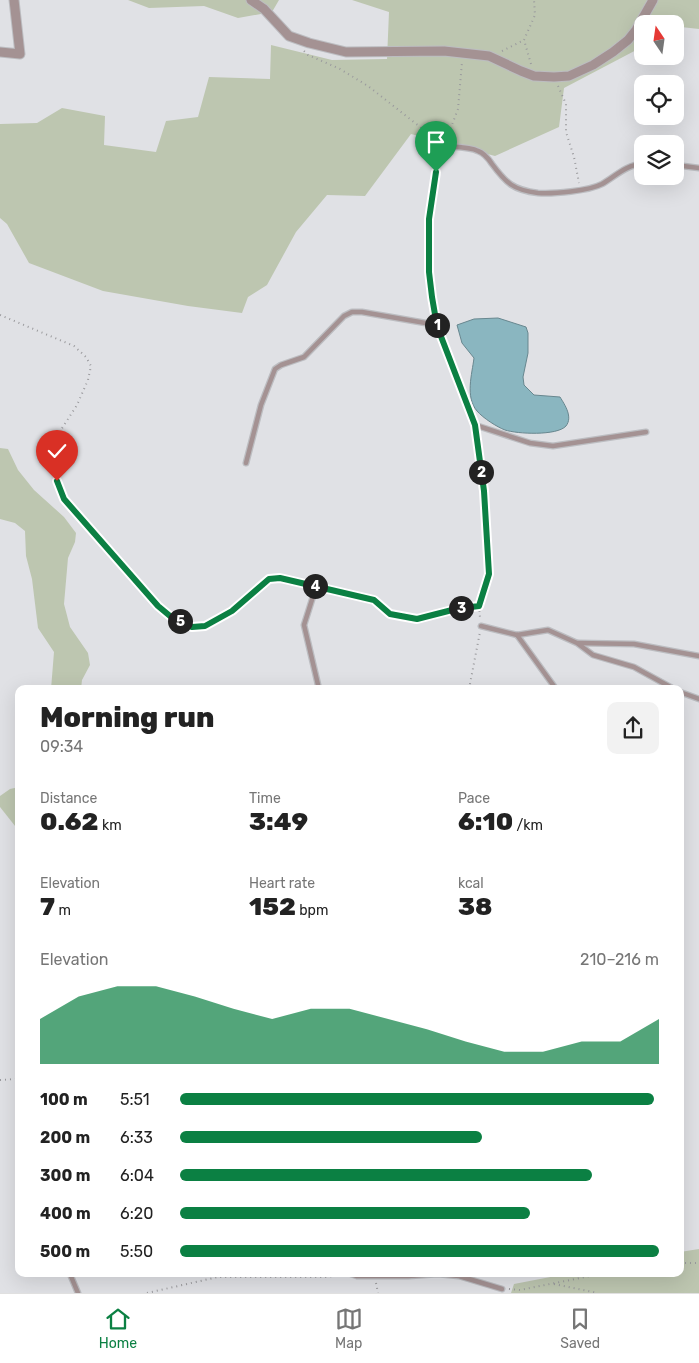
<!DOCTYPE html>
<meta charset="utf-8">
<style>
:root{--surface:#fff;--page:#f2f2f2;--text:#222;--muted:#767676;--line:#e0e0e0;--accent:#0b8043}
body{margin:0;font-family:Rubik,sans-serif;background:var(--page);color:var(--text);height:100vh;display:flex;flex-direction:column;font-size:19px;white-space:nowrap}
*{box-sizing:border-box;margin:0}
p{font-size:16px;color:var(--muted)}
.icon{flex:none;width:28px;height:28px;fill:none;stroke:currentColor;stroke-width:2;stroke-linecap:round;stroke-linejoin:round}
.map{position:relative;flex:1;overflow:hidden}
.sheet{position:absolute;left:15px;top:685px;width:669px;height:592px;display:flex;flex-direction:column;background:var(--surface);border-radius:10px;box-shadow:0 5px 20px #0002}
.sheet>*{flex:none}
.needle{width:32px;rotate:347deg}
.buttons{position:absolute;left:634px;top:15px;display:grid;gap:10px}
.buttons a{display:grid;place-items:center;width:50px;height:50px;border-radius:10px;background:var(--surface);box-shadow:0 5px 20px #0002;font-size:25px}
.pin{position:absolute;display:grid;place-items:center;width:42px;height:42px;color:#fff;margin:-51px -21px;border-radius:50% 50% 50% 0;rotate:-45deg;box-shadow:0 0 5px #0007}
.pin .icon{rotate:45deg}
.km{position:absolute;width:25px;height:25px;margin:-12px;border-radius:50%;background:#222;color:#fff;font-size:14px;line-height:25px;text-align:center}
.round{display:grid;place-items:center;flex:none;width:52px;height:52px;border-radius:10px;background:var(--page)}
.summary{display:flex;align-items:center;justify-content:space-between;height:85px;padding:0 25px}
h1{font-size:28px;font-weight:800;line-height:38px}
.stats{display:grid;grid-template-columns:repeat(3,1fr);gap:8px;height:85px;padding:5px 25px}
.stats div{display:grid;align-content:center}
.stats b{font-size:25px;font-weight:800}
.stats small{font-size:14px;font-weight:400}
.stats p{font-size:14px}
.chart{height:140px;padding:10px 25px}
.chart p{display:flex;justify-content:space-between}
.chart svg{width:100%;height:90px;margin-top:5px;fill:var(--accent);opacity:.7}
ul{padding:0 25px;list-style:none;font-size:16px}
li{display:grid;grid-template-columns:80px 60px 1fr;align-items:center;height:38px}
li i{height:12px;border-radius:6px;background:var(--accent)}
.tabs{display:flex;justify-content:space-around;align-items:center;height:70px;border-top:1px solid var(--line);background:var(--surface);font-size:14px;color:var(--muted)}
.tabs a{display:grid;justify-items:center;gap:2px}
.tabs .active{color:var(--accent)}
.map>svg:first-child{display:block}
.green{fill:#bdc6b0}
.water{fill:#8ab6c0;stroke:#68878f}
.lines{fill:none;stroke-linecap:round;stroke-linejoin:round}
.lane-casing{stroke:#bcbdc1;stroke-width:7}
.street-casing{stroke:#bcbdc1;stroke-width:11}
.path{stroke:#9a9a9d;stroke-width:2;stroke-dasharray:1 4;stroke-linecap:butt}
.lane{stroke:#a49293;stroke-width:4.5}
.street{stroke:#a49293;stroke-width:9}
.route-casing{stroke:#fff;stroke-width:10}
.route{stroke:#0b8043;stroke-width:6}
</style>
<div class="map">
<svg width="699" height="1293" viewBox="0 0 699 1293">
<rect width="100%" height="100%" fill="#e0e1e5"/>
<g class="green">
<polygon points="128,0 279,0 272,12 238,18 204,6 149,8"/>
<polygon points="352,0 699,0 699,29 681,27 675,30 675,24 642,24 642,47 564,88 559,127 495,156 411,134 365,196 327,195 296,232 267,285 248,297 242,313 188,306 103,291 29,263 7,224 0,218 0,124 37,123 62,108 105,116 104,145 156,152 166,121 198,117 209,77 270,79 271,45 332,60 387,59 389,12"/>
<polygon points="0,448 8,449 18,470 34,490 64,517 76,533 75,542 68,558 64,604 70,627 88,653 90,665 82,680 81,689 51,689 54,652 38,628 32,579 26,556 25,531 15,523 0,519"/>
<polygon points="19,787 19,831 0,807 0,796 10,789"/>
<polygon points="699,1249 699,1293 511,1293 514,1284 566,1274 680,1274 680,1252"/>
</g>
<path class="water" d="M 498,318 L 526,327 L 528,333 L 528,353 L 523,377 L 524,385 L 534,395 L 560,397 C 565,405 573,417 566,426 C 557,436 517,434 505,430 C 497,427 483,418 477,411 C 465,397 472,374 474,358 L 462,343 L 457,325 L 474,319 Z"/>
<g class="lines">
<defs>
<g id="lane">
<path d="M 444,146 C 454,147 470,147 478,151 C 484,153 488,158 492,164 C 506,183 513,190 538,193 C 553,194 589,191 602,184 C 614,177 628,164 642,164"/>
<polyline points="675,165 699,168"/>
<polyline points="475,425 530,443 553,446 646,432"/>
<polyline points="246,463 261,405 275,369 281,365 304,357 344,316 352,312 362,312 437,325"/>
<polyline points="316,587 304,625 319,689"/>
<polyline points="481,626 517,635 548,630 577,643 593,655 634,667 674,689"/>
<polyline points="517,635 556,689"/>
<polyline points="578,643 634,644 699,656"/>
<polyline points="680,692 699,699"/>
<polyline points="70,1274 78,1293"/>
<polyline points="351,1274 357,1276 408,1276 438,1274 459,1276 502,1289"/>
</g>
<g id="street">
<polyline points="251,0 264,9 289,36 309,43 346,52 444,51 489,56 521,71 534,76 554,77 569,76 593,65 613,52 628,40 636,30 653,0"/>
<polyline points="0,52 20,54 14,0"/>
</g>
</defs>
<use href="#lane" class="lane-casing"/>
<use href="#street" class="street-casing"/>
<g class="path">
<polyline points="304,51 308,55 340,69 368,86 438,141"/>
<polyline points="502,51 524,40"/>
<polyline points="531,64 524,40 535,15 534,0"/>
<polyline points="558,86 566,104 566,132 574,157 579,183"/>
<polyline points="447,138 458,109 462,62"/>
<polyline points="0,315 74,346 86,357 91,366 88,380 77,405 59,433 56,457 57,481 64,499 158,606 170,616 191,627 205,626 232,611 269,579 280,578 310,585"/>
<path d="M 436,318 C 425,264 424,204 442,152"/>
<polyline points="440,332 472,418"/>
<polyline points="476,433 484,491 489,575 479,606 480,618"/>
<polyline points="322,588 374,600 390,614 417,619 457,609 479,606"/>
<polyline points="469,689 480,632"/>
<polyline points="0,1080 16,1079 19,1081"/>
<polyline points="680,1263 699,1263"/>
<polyline points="376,1283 378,1293"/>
<polyline points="554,1284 598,1293"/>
<polyline points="509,1289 520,1290 600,1274"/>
<polyline points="147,1293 218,1277 329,1277 339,1274"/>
</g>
<use href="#lane" class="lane"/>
<use href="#street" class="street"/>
</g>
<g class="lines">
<defs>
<polyline id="route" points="57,481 64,499 158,606 170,616 192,627 205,626 232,611 269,579 280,578 374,600 390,614 417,619 456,609 479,606 489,574 484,491 475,425 437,326 432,297 429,272 429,219 436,172"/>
</defs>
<use href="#route" class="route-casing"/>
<use href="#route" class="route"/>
</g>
</svg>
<div class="buttons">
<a><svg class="needle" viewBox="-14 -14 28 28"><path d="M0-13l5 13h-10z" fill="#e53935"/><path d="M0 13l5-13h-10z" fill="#767676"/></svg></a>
<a><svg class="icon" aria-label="locate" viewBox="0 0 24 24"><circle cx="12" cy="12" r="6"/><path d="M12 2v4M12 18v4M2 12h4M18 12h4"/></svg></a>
<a><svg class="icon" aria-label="layers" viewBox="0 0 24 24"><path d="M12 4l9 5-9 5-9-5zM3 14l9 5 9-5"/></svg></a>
</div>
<div class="pin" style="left:436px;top:172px;background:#1e9e55"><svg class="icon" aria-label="arrive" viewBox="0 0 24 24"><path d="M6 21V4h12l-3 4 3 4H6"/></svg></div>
<div class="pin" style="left:57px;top:481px;background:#d93025"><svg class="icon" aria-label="check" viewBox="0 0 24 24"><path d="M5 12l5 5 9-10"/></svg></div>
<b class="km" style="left:437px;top:325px">1</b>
<b class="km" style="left:481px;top:472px">2</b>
<b class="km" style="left:461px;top:608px">3</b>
<b class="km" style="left:315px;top:586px">4</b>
<b class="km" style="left:180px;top:621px">5</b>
<section class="sheet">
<div class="summary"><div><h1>Morning run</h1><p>09:34</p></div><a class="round"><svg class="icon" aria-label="share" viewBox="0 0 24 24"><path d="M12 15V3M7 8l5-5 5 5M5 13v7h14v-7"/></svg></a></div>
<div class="stats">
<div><p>Distance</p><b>0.62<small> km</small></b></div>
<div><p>Time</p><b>3:49</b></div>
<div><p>Pace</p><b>6:10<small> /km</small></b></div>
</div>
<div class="stats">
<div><p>Elevation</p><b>7<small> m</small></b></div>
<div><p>Heart rate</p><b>152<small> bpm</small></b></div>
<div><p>kcal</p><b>38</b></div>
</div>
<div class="chart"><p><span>Elevation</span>210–216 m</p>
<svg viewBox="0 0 160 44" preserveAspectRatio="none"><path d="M0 44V22L10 11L20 6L30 6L40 11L50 17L60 22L70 17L80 17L90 22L100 27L110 33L120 38L130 38L140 33L150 33L160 22V44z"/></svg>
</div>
<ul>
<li><b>100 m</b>5:51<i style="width:99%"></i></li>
<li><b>200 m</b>6:33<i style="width:63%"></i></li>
<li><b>300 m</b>6:04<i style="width:86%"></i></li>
<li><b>400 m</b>6:20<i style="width:73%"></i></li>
<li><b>500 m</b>5:50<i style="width:100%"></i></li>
</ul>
</section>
</div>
<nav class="tabs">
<a class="active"><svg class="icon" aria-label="home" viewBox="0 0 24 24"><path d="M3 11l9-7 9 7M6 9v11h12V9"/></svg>Home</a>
<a><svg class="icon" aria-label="map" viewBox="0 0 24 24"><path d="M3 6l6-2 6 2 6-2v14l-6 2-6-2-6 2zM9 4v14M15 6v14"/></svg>Map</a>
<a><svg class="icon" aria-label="saved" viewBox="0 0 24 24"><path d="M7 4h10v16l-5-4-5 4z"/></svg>Saved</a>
</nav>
